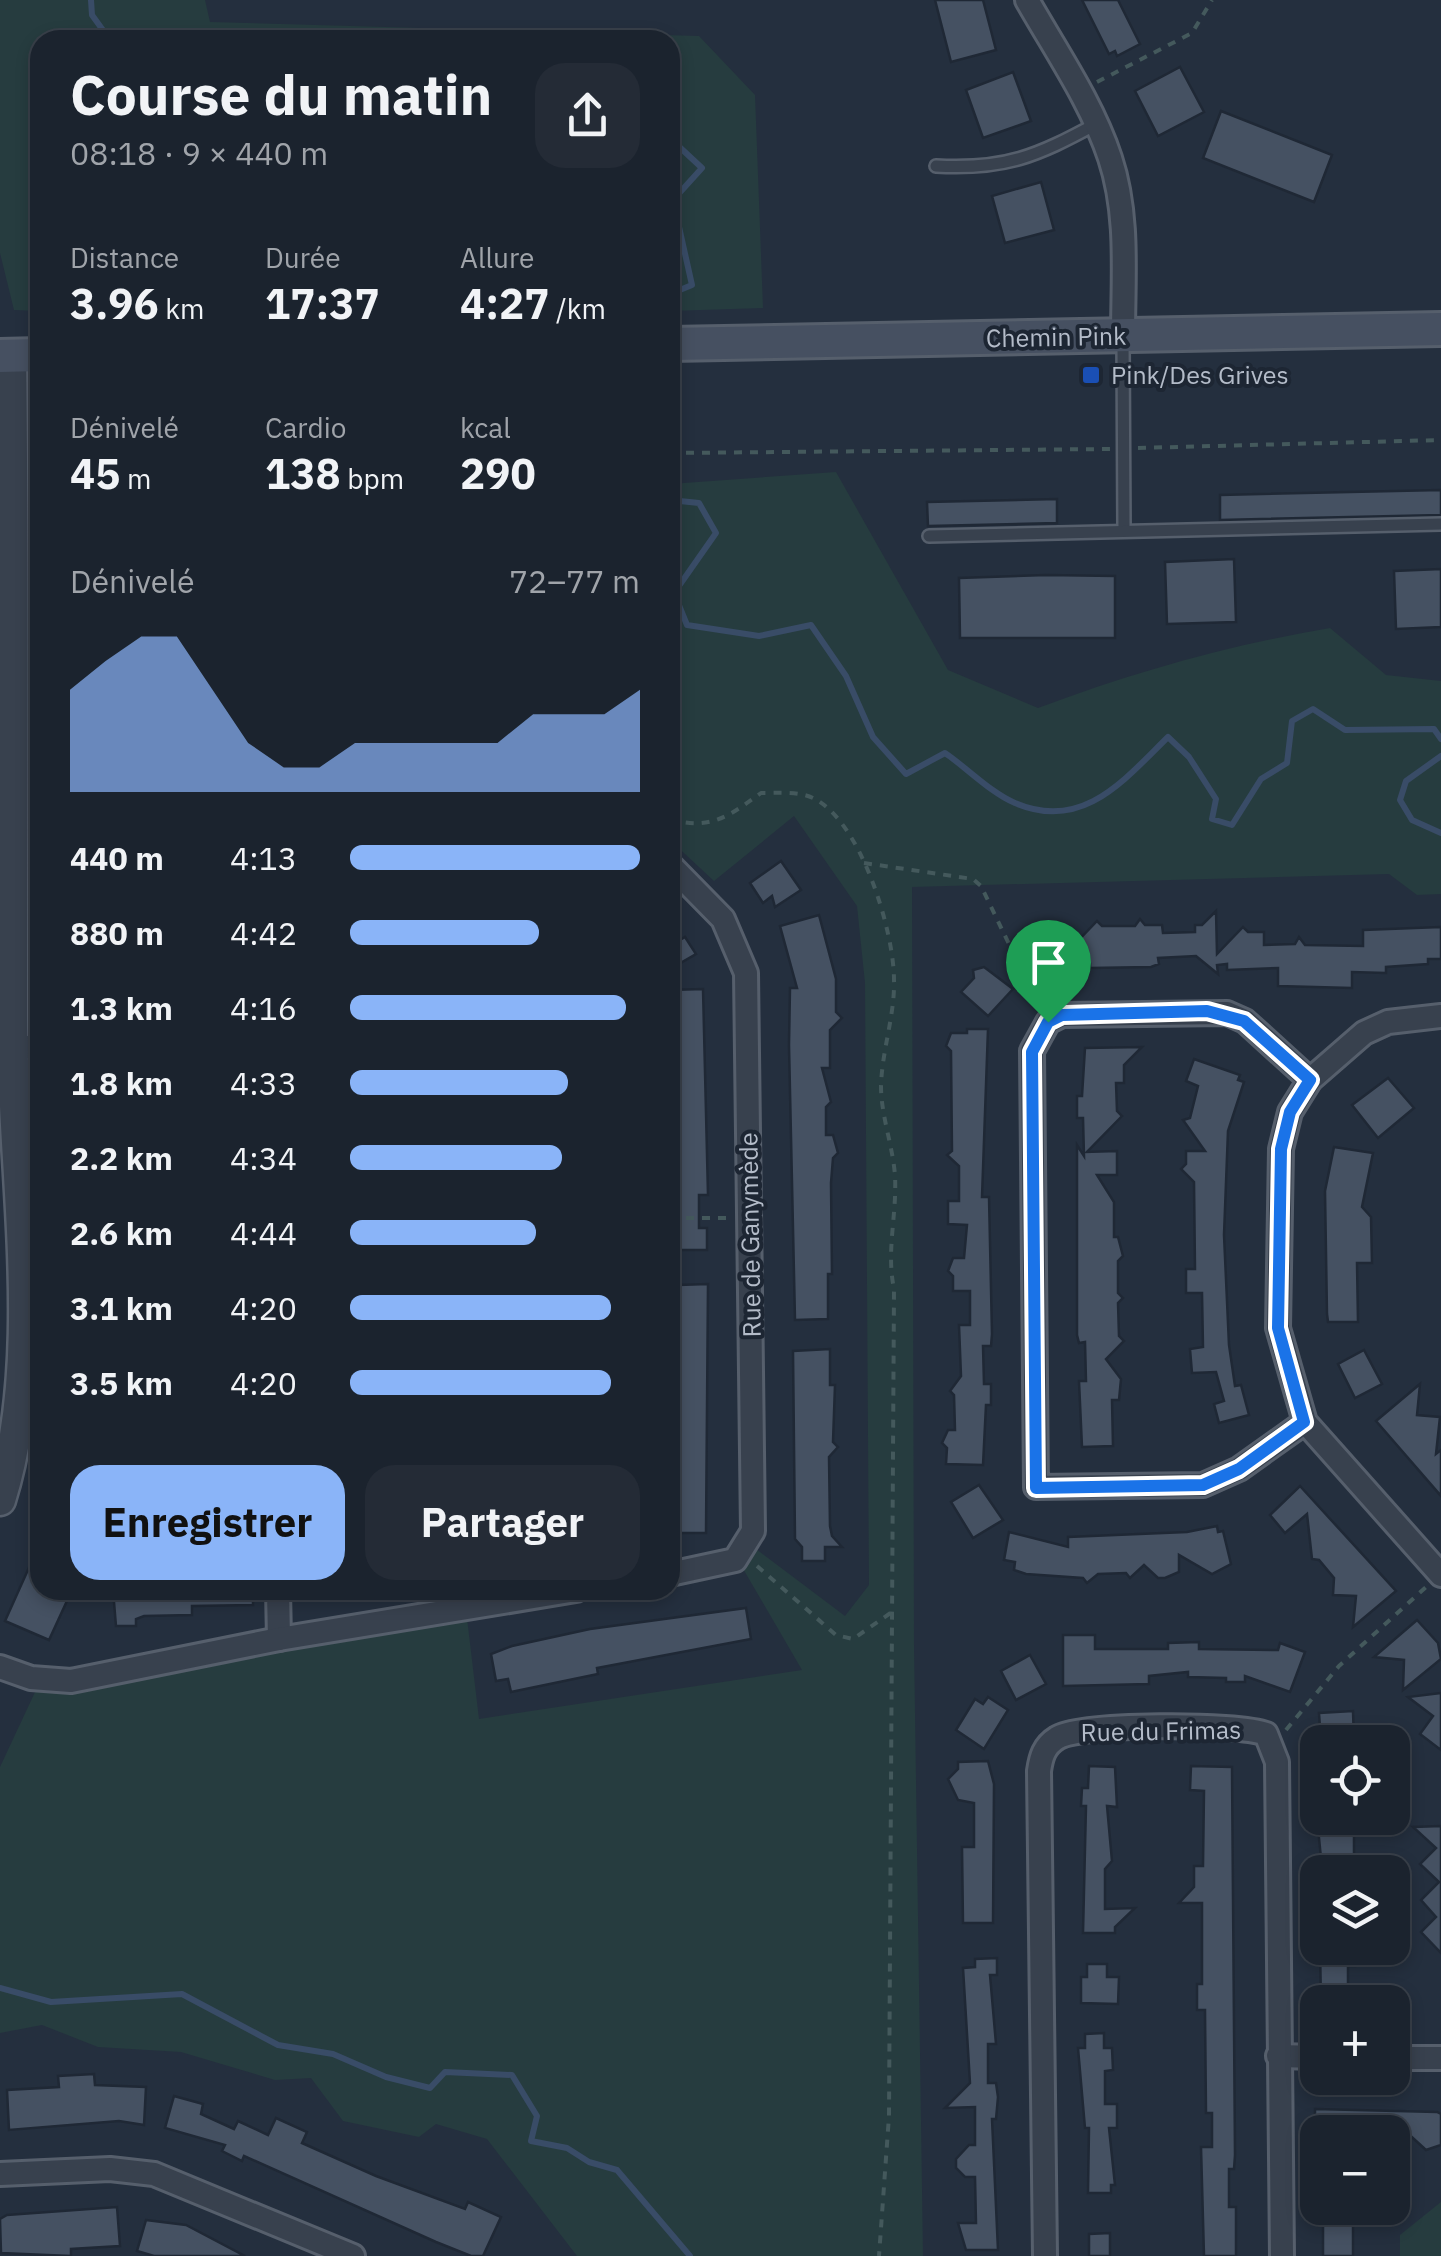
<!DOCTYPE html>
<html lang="fr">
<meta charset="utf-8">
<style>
:root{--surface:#1b232e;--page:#242b36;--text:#f1f3f6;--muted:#a0a4aa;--line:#39404a;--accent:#8ab4f8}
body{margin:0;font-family:"IBM Plex Sans",sans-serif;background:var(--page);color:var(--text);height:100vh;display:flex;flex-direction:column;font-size:38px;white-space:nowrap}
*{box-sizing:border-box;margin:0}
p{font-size:32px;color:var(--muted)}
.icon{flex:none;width:55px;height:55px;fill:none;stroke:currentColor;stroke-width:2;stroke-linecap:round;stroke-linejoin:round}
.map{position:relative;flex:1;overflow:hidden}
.side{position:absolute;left:30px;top:30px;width:650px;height:1570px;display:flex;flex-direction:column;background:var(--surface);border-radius:30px;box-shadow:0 5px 15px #0003,0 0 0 2px var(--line)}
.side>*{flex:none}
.buttons{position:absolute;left:1300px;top:1725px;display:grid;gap:20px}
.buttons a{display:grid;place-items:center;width:110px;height:110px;border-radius:20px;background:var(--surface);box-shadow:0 5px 15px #0003,0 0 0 2px var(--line);font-size:50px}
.pin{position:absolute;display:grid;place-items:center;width:85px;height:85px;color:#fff;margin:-102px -42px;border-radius:50% 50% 50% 0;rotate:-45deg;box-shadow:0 0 10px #0007}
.pin .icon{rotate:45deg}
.round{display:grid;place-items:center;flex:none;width:105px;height:105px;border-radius:30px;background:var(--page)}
.headline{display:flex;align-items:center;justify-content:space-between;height:170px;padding:0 40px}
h1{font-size:55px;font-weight:700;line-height:75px}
.figures{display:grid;grid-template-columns:repeat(3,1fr);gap:15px;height:170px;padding:10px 40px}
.figures div{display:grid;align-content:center}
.figures b{font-size:42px;font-weight:700}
.figures small{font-size:28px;font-weight:400}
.figures p{font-size:28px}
.chart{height:280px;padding:20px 40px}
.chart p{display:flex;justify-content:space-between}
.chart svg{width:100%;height:180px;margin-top:10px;fill:var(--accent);opacity:.7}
.cta{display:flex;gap:20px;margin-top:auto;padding:20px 40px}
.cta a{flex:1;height:115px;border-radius:30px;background:var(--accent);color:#111;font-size:40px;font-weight:700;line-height:115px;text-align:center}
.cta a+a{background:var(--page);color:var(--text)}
ul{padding:0 40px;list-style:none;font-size:32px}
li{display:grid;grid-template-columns:160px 120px 1fr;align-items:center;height:75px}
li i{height:25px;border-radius:12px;background:var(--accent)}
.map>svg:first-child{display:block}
.green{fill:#263c3f}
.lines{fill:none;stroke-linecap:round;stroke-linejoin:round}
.stream{stroke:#394c67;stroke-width:6}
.building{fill:#455162;stroke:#1f2835;stroke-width:2.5}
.service-casing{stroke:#565f6c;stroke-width:16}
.minor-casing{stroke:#565f6c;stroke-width:28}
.tertiary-casing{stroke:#565f6c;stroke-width:35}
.secondary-casing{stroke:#565f6c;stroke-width:38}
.path{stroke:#44595c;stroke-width:4;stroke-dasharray:8 8;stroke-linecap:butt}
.service{stroke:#38414e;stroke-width:11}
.minor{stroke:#38414e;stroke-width:22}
.tertiary{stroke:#38414e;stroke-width:30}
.secondary{stroke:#465061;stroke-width:32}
.route-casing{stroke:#fff;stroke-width:20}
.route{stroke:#1a73e8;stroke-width:12}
.transit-dot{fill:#1a4fb4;stroke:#1d2633;stroke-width:4}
.labels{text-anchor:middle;stroke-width:8;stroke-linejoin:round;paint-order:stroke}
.street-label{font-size:25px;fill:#b4bcc9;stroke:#1d2633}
.poi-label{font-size:25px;fill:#b4bcc9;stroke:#1d2633;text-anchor:start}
</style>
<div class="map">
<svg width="1441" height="2256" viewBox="0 0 1441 2256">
<rect width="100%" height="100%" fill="#242f3e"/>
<g class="green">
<polygon points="0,0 205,0 210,22 699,36 755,95 763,308 670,311 670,40 40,40 40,311 14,310 0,253"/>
<path d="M 836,472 L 948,670 L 1038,708 C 1134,672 1229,645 1330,628 L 1386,675 L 1441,681 L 1441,894 L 1417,895 L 1389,874 L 912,887 L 914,1645 L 923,2256 L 577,2256 L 487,2139 L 436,2124 L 419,2137 L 343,2121 L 311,2078 L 275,2080 L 181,2052 L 98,2047 L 42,2025 L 0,2033 L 0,1767 L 36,1690 L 467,1618 L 479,1719 L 802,1670 L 742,1567 L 756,1549 L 845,1616 L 869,1585 L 865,983 L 857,906 L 794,816 L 714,881 L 670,840 L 670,484 Z"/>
<polygon points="1441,2202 1441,2256 1400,2256 1400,2235"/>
</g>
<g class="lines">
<g class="stream">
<polyline points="91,0 92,15 110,40"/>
<polyline points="670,143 673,141 702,168 673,200 692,285 670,294"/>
<path d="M 670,500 L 699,503 L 716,533 L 674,593 L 687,625 L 759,636 L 811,625 L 846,676 L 873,737 L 906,774 L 945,753 C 967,768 991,793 1015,803 C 1083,832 1124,780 1168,737 L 1189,757 L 1216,799 L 1212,819 L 1232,825 L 1261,779 L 1287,763 L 1292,721 L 1313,709 L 1345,730 L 1434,729 L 1441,739"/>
<polyline points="1441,756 1406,781 1400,800 1412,820 1441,833"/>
<polyline points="0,1988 51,2002 182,1994 278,2045 333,2054 386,2077 430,2088 445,2072 512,2075 537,2116 531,2141 567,2148 589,2162 617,2170 690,2256"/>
</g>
</g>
<g class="building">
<polygon points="935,0 983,0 996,50 951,62"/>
<polygon points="1082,0 1118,0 1140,44 1117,56 1115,51 1109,54"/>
<polygon points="1180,67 1204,112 1158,136 1135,91"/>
<polygon points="1013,72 1031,121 983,138 966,90"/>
<polygon points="1221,111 1332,155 1314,202 1203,158"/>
<polygon points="1041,182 1054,230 1005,243 992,196"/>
<polygon points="1441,490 1441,515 1220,520 1220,495"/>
<polygon points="1057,499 1057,523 928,526 927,502"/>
<polygon points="1234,559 1236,622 1167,624 1165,562"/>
<polygon points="1441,569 1441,627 1396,629 1394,571"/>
<polygon points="1046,575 1115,576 1115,638 960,638 959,578"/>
<polygon points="781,861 801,890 775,907 772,896 763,903 750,883"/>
<polygon points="1216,911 1217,954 1243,927 1248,932 1264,932 1264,945 1295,944 1299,937 1305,945 1363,946 1363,930 1441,927 1441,959 1428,959 1428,964 1386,967 1386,973 1352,972 1352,988 1278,986 1278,968 1227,970 1227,964 1217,965 1218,974 1196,956 1158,958 1159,964 1151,967 1090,968 1090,964 1075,967 1077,976 1066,969 1038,969 1035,947 1050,944 1049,931 1069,927 1072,947 1097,921 1102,926 1135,926 1140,919 1145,925 1162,925 1163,933 1195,932 1195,925 1202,925"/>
<polygon points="819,915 836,979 836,1012 842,1018 830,1030 830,1068 822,1068 831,1102 826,1107 826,1135 833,1135 838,1153 833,1158 831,1183 832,1274 828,1274 828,1319 795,1320 789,1045 790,988 797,988 780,926"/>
<polygon points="685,937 696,954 670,969 670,946"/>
<polygon points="984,967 1013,989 988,1016 961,992 974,978 973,970"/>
<polygon points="703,989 708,1195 699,1195 699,1228 707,1228 707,1250 677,1250 677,1195 670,1195 670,990"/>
<polygon points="967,1029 988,1029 982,1197 989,1197 992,1334 991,1346 983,1346 984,1384 991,1384 991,1405 986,1405 983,1465 946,1464 947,1448 942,1443 948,1430 955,1430 954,1395 950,1391 961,1376 959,1325 970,1325 970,1291 953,1291 953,1276 948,1271 953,1258 964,1258 967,1225 948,1224 948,1201 959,1201 959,1166 947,1155 952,1151 951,1051 946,1046 951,1033 967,1033"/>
<polygon points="1142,1047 1124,1065 1124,1083 1116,1083 1117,1111 1122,1116 1087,1152 1117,1151 1117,1175 1097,1175 1114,1202 1114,1237 1118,1237 1123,1256 1118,1261 1118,1293 1123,1298 1118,1303 1119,1336 1124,1341 1106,1359 1121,1379 1119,1400 1112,1400 1113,1446 1082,1447 1079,1381 1086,1381 1085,1342 1079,1343 1077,1335 1077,1145 1084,1156 1083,1118 1077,1118 1077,1096 1082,1096 1085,1048"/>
<polygon points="1194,1059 1240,1075 1238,1080 1244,1082 1228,1131 1224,1235 1229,1345 1235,1386 1241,1385 1249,1415 1219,1423 1214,1404 1224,1401 1216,1372 1192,1373 1190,1349 1203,1347 1202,1293 1186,1293 1186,1269 1195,1269 1194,1182 1181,1169 1186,1164 1186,1151 1205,1151 1183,1120 1190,1118 1198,1086 1186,1081"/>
<polygon points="1388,1078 1414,1108 1378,1138 1352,1105"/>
<polygon points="1334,1147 1373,1153 1362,1207 1371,1217 1372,1263 1357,1263 1358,1322 1328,1322 1327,1314 1325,1191"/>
<polygon points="708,1284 706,1533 671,1533 670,1416 677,1416 677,1348 670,1348 670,1318 678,1318 678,1285"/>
<polygon points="830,1349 830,1385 835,1385 833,1442 838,1447 829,1457 830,1526 832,1536 842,1547 825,1547 825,1561 802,1561 802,1547 795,1539 793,1351"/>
<polygon points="1364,1350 1382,1384 1355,1398 1338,1364"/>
<polygon points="1420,1384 1417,1415 1440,1417 1436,1454 1441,1450 1441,1496 1376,1421"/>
<polygon points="979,1485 1003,1520 973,1538 951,1502"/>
<polygon points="1300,1486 1396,1591 1353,1627 1356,1596 1333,1595 1334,1578 1319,1560 1312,1559 1307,1514 1285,1533 1270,1515"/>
<polygon points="1217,1526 1218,1532 1223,1531 1231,1564 1212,1574 1179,1555 1179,1572 1165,1578 1158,1578 1144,1565 1130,1578 1126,1573 1098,1574 1087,1583 1083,1578 1026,1574 1014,1570 1015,1562 1004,1560 1009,1532 1068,1547 1068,1537 1187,1532"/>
<polygon points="40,1543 40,1590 72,1590 49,1640 5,1621"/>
<polygon points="113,1590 253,1590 253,1605 192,1606 192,1615 144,1616 136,1619 136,1626 116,1626"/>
<polygon points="746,1608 751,1639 597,1668 598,1674 511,1692 508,1679 496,1681 491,1654 512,1646 590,1629"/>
<polygon points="1417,1620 1438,1643 1441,1659 1403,1690 1404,1660 1374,1657"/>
<polygon points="1063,1635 1095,1635 1095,1649 1168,1649 1168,1643 1199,1642 1199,1649 1278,1650 1280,1643 1305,1652 1290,1692 1245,1676 1245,1682 1226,1682 1226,1678 1188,1677 1188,1672 1149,1676 1149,1684 1063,1686"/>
<polygon points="1030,1655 1046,1684 1016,1700 1001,1671"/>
<polygon points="1441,1693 1441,1750 1420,1734 1433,1716 1408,1697"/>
<polygon points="988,1697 1008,1710 984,1749 956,1730 975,1699 983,1704"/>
<polygon points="1353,1711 1354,1742 1321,1742 1319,1713"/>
<polygon points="988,1761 994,1784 993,1923 963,1923 962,1847 974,1847 974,1803 958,1800 948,1779 958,1769 958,1762"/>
<polygon points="1089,1766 1115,1767 1117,1807 1107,1806 1112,1861 1105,1869 1105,1909 1135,1908 1115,1927 1115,1933 1083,1933 1086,1806 1081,1806 1082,1788 1088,1788"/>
<polygon points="1191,1766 1232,1767 1235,2155 1234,2169 1229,2169 1229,2207 1236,2207 1236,2256 1204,2256 1201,2147 1212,2147 1212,2113 1206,2113 1205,2010 1197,2010 1197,1984 1202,1984 1202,1903 1179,1903 1194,1887 1194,1866 1203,1866 1204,1791 1190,1790"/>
<polygon points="1441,1826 1441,1953 1421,1932 1436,1917 1421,1900 1439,1882 1420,1864 1436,1848 1413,1827"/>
<polygon points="1318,1828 1354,1828 1354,1858 1321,1858"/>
<polygon points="1320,1948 1355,1948 1355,1966 1348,1966 1348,2002 1321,2002"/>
<polygon points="997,1958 997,1975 990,1975 996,2044 988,2044 988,2083 996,2083 998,2097 996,2119 992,2119 998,2250 966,2250 958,2223 976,2223 975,2177 965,2177 956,2168 956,2159 969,2145 975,2145 975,2107 945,2108 970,2083 963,1968 975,1967 975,1959"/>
<polygon points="1087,1964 1107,1964 1107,1977 1119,1977 1118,2004 1081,2003 1081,1977 1087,1977"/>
<polygon points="1104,2033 1104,2048 1112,2048 1113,2070 1105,2071 1105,2104 1117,2104 1117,2128 1109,2128 1115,2185 1111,2185 1111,2193 1088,2193 1089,2128 1085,2128 1078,2048 1085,2048 1085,2034"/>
<polygon points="94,2074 95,2085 146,2087 144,2125 119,2121 9,2130 7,2090 59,2087 58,2076"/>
<polygon points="174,2096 203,2104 201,2114 234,2129 238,2121 268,2135 276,2118 307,2132 302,2143 376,2176 465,2209 468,2202 501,2217 483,2256 471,2256 436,2242 244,2156 242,2161 222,2151 225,2145 165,2128"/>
<polygon points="1315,2109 1437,2112 1441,2114 1441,2145 1426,2150 1401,2127 1401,2132 1315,2132"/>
<polygon points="117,2207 120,2246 71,2249 71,2256 1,2253 0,2219 7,2215"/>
<rect x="1323" y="2208" width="30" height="48"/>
<polygon points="146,2220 186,2225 245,2256 154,2256 137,2251"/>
<polygon points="1110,2233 1110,2256 1089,2256 1089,2234"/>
</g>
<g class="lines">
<defs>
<g id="service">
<path d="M 936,166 C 1005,170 1037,156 1096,124"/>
<polyline points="1123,341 1124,531"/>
<polyline points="929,536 1441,524"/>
</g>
<g id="minor">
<path d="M 1027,0 C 1056,51 1092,103 1110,158 C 1129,215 1123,277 1123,336"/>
<polyline points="670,865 723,919 746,973 753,1531 735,1560 670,1574"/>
<polyline points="1441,1016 1388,1022 1364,1033 1310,1080 1290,1112 1281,1149 1278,1328 1305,1422 1441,1575"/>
<polyline points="14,1046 40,1048"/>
<polyline points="1305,1422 1239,1469 1203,1485 1036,1487 1032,1051 1048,1022 1062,1015 1227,1013 1245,1021 1310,1080"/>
<polyline points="278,1590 279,1639"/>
<polyline points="0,1667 31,1678 71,1681 279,1639 576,1590"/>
<polyline points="1278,2056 1318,2057"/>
<polyline points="1392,2058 1441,2058"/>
<polyline points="0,2174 110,2169 154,2174 353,2256"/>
<path d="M 1045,2256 L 1039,1771 C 1041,1757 1044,1746 1057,1738 C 1080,1723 1239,1723 1266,1734 L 1277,1762 L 1282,2256"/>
</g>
<path id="tertiary" d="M 0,1500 C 46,1354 12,1169 12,1016 C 12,796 14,576 11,356"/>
<g id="secondary">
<polyline points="670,344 1441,329"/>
<polyline points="0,356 40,355"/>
</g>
</defs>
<use href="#service" class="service-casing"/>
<use href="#minor" class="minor-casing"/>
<use href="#tertiary" class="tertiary-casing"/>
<use href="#secondary" class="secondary-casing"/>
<g class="path">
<polyline points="1097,82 1192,33 1212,0"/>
<polyline points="1138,448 1441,440"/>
<polyline points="670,453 1110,449"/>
<path d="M 670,819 C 710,831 729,816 761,793 C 777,793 798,791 813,798 C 861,821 894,931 894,980 C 895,1015 882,1050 881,1086 C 881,1116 893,1146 895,1176 C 897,1215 886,1251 894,1289 L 889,2116 L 879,2256"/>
<polyline points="864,863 973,879 981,886 1037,1002"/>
<polyline points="670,1218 730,1218"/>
<polyline points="757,1566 836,1635 853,1639 892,1612"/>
<polyline points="1286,1730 1339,1666 1426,1587"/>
</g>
<use href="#service" class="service"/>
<use href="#minor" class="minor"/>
<use href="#tertiary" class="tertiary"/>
<use href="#secondary" class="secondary"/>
</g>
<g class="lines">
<defs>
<polygon id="route" points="1207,1011 1244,1021 1310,1080 1290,1112 1281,1149 1278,1328 1304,1422 1239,1469 1203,1485 1036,1488 1032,1052 1048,1022 1062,1015"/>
</defs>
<use href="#route" class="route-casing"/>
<use href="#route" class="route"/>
</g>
<rect class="transit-dot" x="1081" y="365" width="20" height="20" rx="5"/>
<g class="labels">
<g class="street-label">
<text transform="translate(1056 337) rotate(-1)" y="9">Chemin Pink</text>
<text transform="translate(750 1235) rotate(-91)" y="9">Rue de Ganymède</text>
<text transform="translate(1161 1731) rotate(-1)" y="9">Rue du Frimas</text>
</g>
<g class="poi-label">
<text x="1111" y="384">Pink/Des Grives</text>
</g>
</g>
</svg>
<div class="buttons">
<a><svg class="icon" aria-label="locate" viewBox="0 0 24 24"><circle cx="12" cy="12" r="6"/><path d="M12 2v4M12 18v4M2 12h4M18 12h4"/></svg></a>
<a><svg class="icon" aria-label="layers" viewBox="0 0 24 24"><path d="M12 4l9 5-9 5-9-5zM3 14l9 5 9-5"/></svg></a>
<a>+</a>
<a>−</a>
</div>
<div class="pin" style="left:1048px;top:1022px;background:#1e9e55"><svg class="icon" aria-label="arrive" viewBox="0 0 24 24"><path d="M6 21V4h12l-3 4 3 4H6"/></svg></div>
<section class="side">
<div class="headline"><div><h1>Course du matin</h1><p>08:18 · 9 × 440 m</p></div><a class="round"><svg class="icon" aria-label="share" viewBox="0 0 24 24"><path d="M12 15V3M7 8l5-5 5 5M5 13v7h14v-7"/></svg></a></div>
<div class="figures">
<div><p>Distance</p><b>3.96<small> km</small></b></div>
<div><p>Durée</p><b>17:37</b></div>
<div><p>Allure</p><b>4:27<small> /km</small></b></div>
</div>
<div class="figures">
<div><p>Dénivelé</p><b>45<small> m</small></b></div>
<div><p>Cardio</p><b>138<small> bpm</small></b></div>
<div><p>kcal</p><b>290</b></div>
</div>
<div class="chart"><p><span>Dénivelé</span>72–77 m</p>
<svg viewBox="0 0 160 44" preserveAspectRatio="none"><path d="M0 44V19L10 12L20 6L30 6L40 19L50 32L60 38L70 38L80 32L90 32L100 32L110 32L120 32L130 25L140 25L150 25L160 19V44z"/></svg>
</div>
<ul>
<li><b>440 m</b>4:13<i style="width:100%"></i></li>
<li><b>880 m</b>4:42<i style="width:65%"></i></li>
<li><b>1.3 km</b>4:16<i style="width:95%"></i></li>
<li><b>1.8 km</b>4:33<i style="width:75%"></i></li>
<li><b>2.2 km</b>4:34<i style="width:73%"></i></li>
<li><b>2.6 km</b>4:44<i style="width:64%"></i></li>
<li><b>3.1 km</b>4:20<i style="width:90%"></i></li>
<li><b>3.5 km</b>4:20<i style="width:90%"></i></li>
</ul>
<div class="cta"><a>Enregistrer</a><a>Partager</a></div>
</section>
</div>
